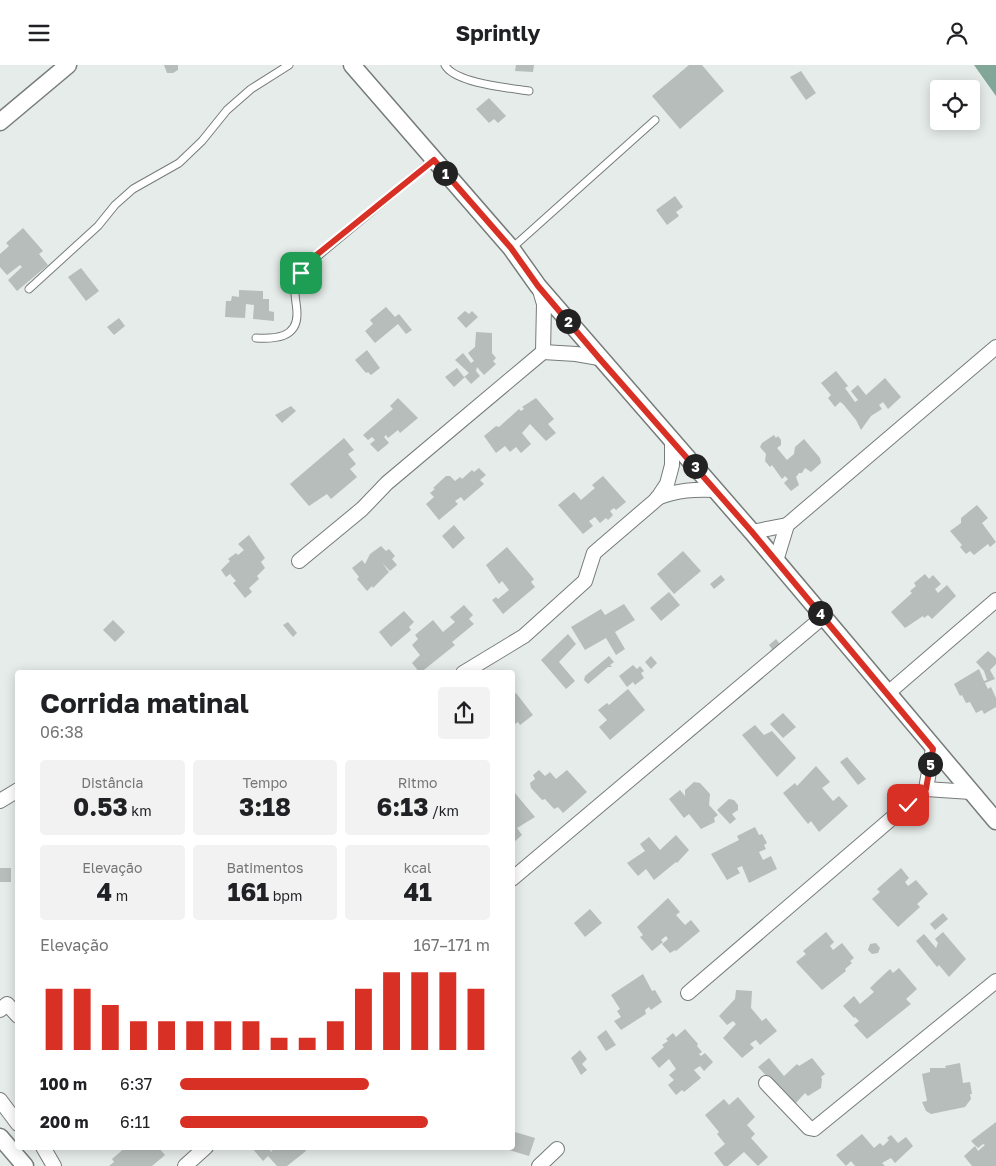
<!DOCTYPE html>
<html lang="pt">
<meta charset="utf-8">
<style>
:root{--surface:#fff;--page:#f2f2f2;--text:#202124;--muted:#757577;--accent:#d93025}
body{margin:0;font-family:"Golos Text",sans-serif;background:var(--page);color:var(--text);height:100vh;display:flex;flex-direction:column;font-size:19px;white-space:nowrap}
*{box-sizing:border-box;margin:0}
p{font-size:16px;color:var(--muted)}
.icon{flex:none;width:28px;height:28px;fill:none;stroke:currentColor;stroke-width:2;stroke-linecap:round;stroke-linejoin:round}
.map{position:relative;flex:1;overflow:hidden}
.panel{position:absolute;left:15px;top:605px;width:500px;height:480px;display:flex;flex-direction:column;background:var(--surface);border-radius:5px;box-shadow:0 2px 12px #0003}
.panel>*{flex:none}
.fabs{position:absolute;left:930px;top:15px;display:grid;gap:10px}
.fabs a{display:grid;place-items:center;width:50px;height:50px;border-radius:5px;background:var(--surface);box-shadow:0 2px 12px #0003;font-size:25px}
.pin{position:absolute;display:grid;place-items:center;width:42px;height:42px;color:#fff;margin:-21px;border-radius:10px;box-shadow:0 2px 8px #0006}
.km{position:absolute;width:25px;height:25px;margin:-12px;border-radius:50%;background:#222;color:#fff;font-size:14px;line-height:25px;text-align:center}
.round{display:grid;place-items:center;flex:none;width:52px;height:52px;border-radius:5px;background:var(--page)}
.overview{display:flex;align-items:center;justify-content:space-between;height:85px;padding:0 25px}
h1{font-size:28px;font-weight:700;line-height:38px}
.metrics{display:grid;grid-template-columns:repeat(3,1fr);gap:8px;height:85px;padding:5px 25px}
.metrics div{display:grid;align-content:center;border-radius:5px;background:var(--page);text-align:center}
.metrics b{font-size:25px;font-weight:700}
.metrics small{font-size:14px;font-weight:400}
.metrics p{font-size:14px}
.chart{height:140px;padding:10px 25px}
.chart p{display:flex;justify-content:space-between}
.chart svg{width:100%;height:90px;margin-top:5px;stroke:var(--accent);stroke-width:6}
ul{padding:0 25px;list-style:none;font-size:16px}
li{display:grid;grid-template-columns:80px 60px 1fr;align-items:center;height:38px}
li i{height:12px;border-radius:6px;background:var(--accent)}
header{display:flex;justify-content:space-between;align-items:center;height:65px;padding:0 25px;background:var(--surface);font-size:22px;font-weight:700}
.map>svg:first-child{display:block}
.water{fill:#82a798}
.building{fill:#b6bdba}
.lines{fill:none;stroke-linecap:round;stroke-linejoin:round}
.service-casing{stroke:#767c79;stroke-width:9}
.minor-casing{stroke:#767c79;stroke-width:16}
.tertiary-casing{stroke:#767c79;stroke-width:19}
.service{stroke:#fff;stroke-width:7}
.minor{stroke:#fff;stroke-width:14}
.tertiary{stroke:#fff;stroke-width:16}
.route-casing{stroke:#fff;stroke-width:10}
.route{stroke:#d93025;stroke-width:6}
</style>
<header><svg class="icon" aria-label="menu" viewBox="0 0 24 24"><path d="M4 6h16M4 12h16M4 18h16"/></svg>Sprintly<svg class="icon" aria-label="person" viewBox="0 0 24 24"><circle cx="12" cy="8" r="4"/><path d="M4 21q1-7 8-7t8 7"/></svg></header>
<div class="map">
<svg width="996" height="1101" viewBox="0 0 996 1101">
<rect width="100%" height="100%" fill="#e6ece9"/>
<polygon class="water" points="974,0 996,0 996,31"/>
<g class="building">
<polygon points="164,0 178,0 178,5 173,8 167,8"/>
<polygon points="516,0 534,0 533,7 515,6"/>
<polygon points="689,0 702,0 724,26 680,64 652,31"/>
<polygon points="801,6 816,28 806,35 790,12"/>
<polygon points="489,33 506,51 498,58 494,54 489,58 476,44"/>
<polygon points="675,131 683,142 676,147 679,151 667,160 656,145"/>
<polygon points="23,163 43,186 39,189 48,200 17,226 8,215 22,202 20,200 7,210 0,202 0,189 9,181 6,178"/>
<polygon points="81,203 99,226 86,236 68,212"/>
<polygon points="239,225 263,226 263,234 269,234 269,246 274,247 274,256 253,254 254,240 246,239 245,253 225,252 226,236 231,236 232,231 239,232"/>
<polygon points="386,242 395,252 399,249 412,265 406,269 398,259 375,278 365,266 373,259 370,255"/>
<polygon points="465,246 469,249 472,246 478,252 466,263 457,253"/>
<polygon points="119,253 125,261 114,270 107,262"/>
<polygon points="476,267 492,268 492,288 496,293 493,296 496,299 484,310 477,302 476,306 480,311 471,319 465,312 454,322 445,312 457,303 464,312 469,308 455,295 463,288 471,298 474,296 468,288 475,282"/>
<polygon points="367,285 380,303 371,310 368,307 366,308 355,295"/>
<polygon points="836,306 848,321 845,323 855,337 858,335 851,326 858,320 866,330 885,313 901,332 888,344 883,337 879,340 882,344 871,351 861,365 856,355 843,339 840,337 835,342 828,333 831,330 821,318"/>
<polygon points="398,333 418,353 400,368 398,365 388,373 386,370 384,372 389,378 378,387 370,379 375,375 372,372 368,375 363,370 393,344 390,341"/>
<polygon points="536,333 554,354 548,359 556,368 546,376 530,359 522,368 531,379 521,388 516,382 510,387 505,381 496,388 484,371 496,361 499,362 519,344 521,346 524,344 522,342"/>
<polygon points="291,341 296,346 282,358 275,350"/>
<polygon points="774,370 776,373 778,371 781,375 781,380 777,383 787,395 794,389 795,382 804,374 820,393 821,398 811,407 805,403 802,408 799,408 796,412 799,420 791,426 784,418 788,414 785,411 782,414 772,400 770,402 765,396 766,389 760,382 762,378"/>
<polygon points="344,373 354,385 348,389 356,399 350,404 357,412 331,434 327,429 309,441 290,419"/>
<polygon points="479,403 486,410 480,415 484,419 464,436 461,432 455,436 458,439 439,455 426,439 434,432 430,428 435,424 433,423 446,411 450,411 455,416 460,412 462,414 472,405 474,407"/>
<polygon points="603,411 626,437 616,445 614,443 610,446 613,450 608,455 606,453 600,458 595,452 589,456 593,461 583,469 558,440 574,427 581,435 595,423 592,420"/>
<polygon points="977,440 988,453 982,458 996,477 990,482 988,479 974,490 970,486 966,489 960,482 962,480 950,466 961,458 961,453"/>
<polygon points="454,460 465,473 453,484 442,471"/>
<polygon points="249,470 265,493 261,497 265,503 257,511 259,514 249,523 252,527 245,533 233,518 236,516 230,509 226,512 221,505 230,496 228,494 236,488 238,490 244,485 238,479"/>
<polygon points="381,481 386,486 389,484 395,491 392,494 397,500 390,506 382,498 389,507 373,523 372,521 367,526 357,514 359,512 352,503 362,495 365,499 370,489"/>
<polygon points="507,482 534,514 531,517 535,522 503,549 492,535 496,532 498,534 509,525 502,516 499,519 486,500"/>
<polygon points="683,486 701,506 674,529 657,509"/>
<polygon points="925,509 929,514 933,510 941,519 935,524 938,528 947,520 956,531 932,554 928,550 924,553 923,551 905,563 891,547 912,528 910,526 916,521 914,518"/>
<polygon points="721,510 725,515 714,524 710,519"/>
<polygon points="669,527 680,540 661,556 650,543"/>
<polygon points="624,539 635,555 615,567 625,584 616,590 606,573 585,585 571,562 601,544 605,550"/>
<polygon points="464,540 473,550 469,554 474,559 452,577 455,580 420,608 412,598 420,590 412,580 418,574 415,570 433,555 443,567 455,557 450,552"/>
<polygon points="404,546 414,557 409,562 411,565 391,582 379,567"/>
<polygon points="113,555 125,567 115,577 103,565"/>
<polygon points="288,557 297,568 293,572 283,560"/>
<polygon points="568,569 576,579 559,597 575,616 566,624 541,595"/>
<polygon points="776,574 784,584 774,592 769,587 772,584 769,580"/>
<polygon points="988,586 996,593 996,599 990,605 995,614 985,618 988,624 991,622 996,633 996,642 984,649 982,645 976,648 970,637 966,638 962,630 960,631 954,619 979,604 984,616 987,615 984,606 976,597"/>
<polygon points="609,591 614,597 610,600 612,602 608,602 588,619 584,615 585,611"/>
<polygon points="651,591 657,598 651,604 645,597"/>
<polygon points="633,600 637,604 640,601 644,606 641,608 644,613 635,620 633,617 627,622 619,611"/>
<polygon points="628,624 645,645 610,675 599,662 607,655 598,645 607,638 609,640"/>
<polygon points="516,628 533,650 520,660 518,657 515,659 512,656 512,630"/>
<polygon points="783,648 796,662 783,673 770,659"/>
<polygon points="755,660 764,670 772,666 796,693 777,712 742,670"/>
<polygon points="847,692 866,714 858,720 840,697"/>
<polygon points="816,701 830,717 822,723 833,736 839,731 848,741 819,767 811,756 808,759 783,728 795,718 797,721"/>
<polygon points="539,705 545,711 550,707 556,714 567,705 587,727 563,748 558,742 554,744 545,734 542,735 531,723 530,718 535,714 533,710"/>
<polygon points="694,717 700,718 710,729 709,740 718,750 714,753 715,757 701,764 689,749 684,753 669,734 680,725 685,731 685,725"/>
<polygon points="514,727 535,752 517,763 522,770 513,778 512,729"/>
<polygon points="729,734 734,735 738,740 738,745 732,749 736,754 730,759 717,745"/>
<polygon points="755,762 759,770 762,769 767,778 764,780 766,784 759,787 763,795 771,791 777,804 749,818 742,801 737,803 740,808 727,815 711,789 739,775 737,771"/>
<polygon points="676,770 689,785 677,798 676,797 654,815 646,804 638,811 627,798 645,786 640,779 649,772 660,785"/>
<rect x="0" y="803" width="11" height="14"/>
<polygon points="901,803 909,813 905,817 908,821 916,815 928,829 917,839 920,842 898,862 872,834 880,827 877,824"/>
<polygon points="668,833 680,847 676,850 685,860 691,855 700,866 676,886 675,885 670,888 662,879 668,874 666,871 661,875 663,877 652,886 640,872 643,870 637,862"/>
<polygon points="590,844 602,858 585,872 574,858"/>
<polygon points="943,848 948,854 935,865 930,859"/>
<polygon points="826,867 834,877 830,881 833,885 842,878 854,893 850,896 852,898 845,904 846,906 822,925 796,897 806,889 803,886"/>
<polygon points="943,867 966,894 949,912 939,900 937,902 916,876 924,869 936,883 938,878 935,874"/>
<polygon points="876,878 880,883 878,888 872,889 868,885 870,879"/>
<polygon points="899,903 917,924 906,934 911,939 867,974 854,960 859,956 855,952 854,953 843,941 854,931 860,939 874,927 870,923 875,918 890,904 893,908"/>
<polygon points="643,909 652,926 655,925 662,937 651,945 649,942 645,945 646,949 621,965 614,956 621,952 617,946 620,944 611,930"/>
<polygon points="736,925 752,926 751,943 762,956 766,953 777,966 760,980 756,975 754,976 750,979 754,983 742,993 723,973 736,959 733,956 727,960 719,951 735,934"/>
<polygon points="685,964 698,979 697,981 702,987 699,989 701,991 705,988 713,997 704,1006 700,1001 694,1005 701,1013 684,1027 682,1025 676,1030 668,1020 674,1015 669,1010 676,1004 669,994 659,1003 651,993 664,982 662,980 668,976 666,974 673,968 676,972"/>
<polygon points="606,965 616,980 606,986 597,972"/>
<polygon points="580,985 587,994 582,999 587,1005 581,1010 571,993"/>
<polygon points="769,993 784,1011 797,999 799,1001 812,993 825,1009 821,1012 822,1014 821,1023 808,1031 805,1028 794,1040 758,1002"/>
<polygon points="960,998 963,1018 970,1017 972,1029 970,1029 971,1034 965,1042 931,1049 926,1046 922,1037 927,1036 922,1009 930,1007 930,1003 946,1003 945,1001"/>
<polygon points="738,1032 755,1052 747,1060 755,1069 751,1073 768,1092 758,1101 744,1087 728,1101 724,1101 714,1088 725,1079 717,1069 719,1067 705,1050 724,1034 729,1040"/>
<polygon points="996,1057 996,1101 972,1101 964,1091 975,1081 978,1086 985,1080 983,1079 978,1083 971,1076"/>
<polygon points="515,1067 535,1073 529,1091 509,1085 512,1082"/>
<polygon points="862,1069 874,1083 880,1078 883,1081 889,1075 887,1073 891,1070 898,1078 906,1072 913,1081 895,1098 891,1093 882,1098 885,1101 855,1101 851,1096 846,1101 836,1090"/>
<polygon points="126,1082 158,1082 165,1090 152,1101 109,1101 114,1097 112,1094"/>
<polygon points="251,1082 269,1082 271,1087 275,1082 303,1082 306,1086 287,1101 277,1101 268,1091 263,1096"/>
</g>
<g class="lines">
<defs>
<g id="service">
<path d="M 445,0 C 454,18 509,23 529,26"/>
<polyline points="512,183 655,55"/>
<polyline points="29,224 98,161 115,140 133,124 179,98 202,76 227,45 251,24 289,0"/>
<path d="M 256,273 C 275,274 297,273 297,249 C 297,239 294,231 295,221 C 296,214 302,207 306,201 L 433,95"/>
</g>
<g id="minor">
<polyline points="543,287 576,289 599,293"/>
<path d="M 657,433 C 678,425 694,424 716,425"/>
<polyline points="752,467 787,460"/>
<polyline points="299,496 362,444 387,418 543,287 544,239 539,222"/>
<polyline points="776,496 787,460 996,282"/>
<polyline points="463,608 524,571 585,516 594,488 657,434 667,419 672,400 672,376"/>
<polyline points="888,628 996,535"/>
<polyline points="926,724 971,727"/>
<polyline points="0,736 18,725"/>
<polyline points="512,814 823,552"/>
<polyline points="688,928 926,724 933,683"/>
<polyline points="0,945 7,939 18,951"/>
<polyline points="766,1018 809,1063 814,1064 996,916"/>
<polyline points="0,1035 18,1059"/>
<polyline points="43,1082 54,1101"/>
<polyline points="185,1101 206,1082"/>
<polyline points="539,1101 557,1084"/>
</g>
<g id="tertiary">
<polyline points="352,0 511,183 538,221 752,467 996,756"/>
<polyline points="0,57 68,0"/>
<polyline points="0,1072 25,1101"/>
</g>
</defs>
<use href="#service" class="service-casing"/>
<use href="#minor" class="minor-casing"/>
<use href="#tertiary" class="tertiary-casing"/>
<use href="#service" class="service"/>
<use href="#minor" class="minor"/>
<use href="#tertiary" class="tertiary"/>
</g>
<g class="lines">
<defs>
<polyline id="route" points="301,208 314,192 434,95 511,183 538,221 599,293 752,467 933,684 926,724 908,740"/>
</defs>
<use href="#route" class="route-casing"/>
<use href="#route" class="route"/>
</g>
</svg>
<div class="fabs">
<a><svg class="icon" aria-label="locate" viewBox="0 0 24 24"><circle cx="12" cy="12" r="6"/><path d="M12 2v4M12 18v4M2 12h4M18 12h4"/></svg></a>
</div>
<div class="pin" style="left:301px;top:208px;background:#1e9e55"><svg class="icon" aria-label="arrive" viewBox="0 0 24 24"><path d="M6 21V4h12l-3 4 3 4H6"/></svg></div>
<div class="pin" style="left:908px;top:740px;background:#d93025"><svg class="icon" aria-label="check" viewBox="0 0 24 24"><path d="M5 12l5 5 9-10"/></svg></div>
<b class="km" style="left:445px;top:108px">1</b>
<b class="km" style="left:568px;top:256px">2</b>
<b class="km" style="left:695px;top:401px">3</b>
<b class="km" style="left:820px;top:548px">4</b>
<b class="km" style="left:930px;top:699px">5</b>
<section class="panel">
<div class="overview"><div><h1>Corrida matinal</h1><p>06:38</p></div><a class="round"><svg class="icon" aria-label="share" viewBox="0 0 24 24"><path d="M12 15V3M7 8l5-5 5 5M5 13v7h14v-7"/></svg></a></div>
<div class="metrics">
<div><p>Distância</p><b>0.53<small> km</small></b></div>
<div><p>Tempo</p><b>3:18</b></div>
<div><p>Ritmo</p><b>6:13<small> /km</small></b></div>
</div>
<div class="metrics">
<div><p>Elevação</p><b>4<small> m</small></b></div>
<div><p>Batimentos</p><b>161<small> bpm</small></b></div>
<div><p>kcal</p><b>41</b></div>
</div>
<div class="chart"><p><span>Elevação</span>167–171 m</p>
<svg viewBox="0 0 160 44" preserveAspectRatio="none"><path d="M5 44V14M15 44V14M25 44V22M35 44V30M45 44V30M55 44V30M65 44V30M75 44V30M85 44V38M95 44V38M105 44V30M115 44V14M125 44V6M135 44V6M145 44V6M155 44V14"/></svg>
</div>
<ul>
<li><b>100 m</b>6:37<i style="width:61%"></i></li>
<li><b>200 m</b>6:11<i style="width:80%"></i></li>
</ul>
</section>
</div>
